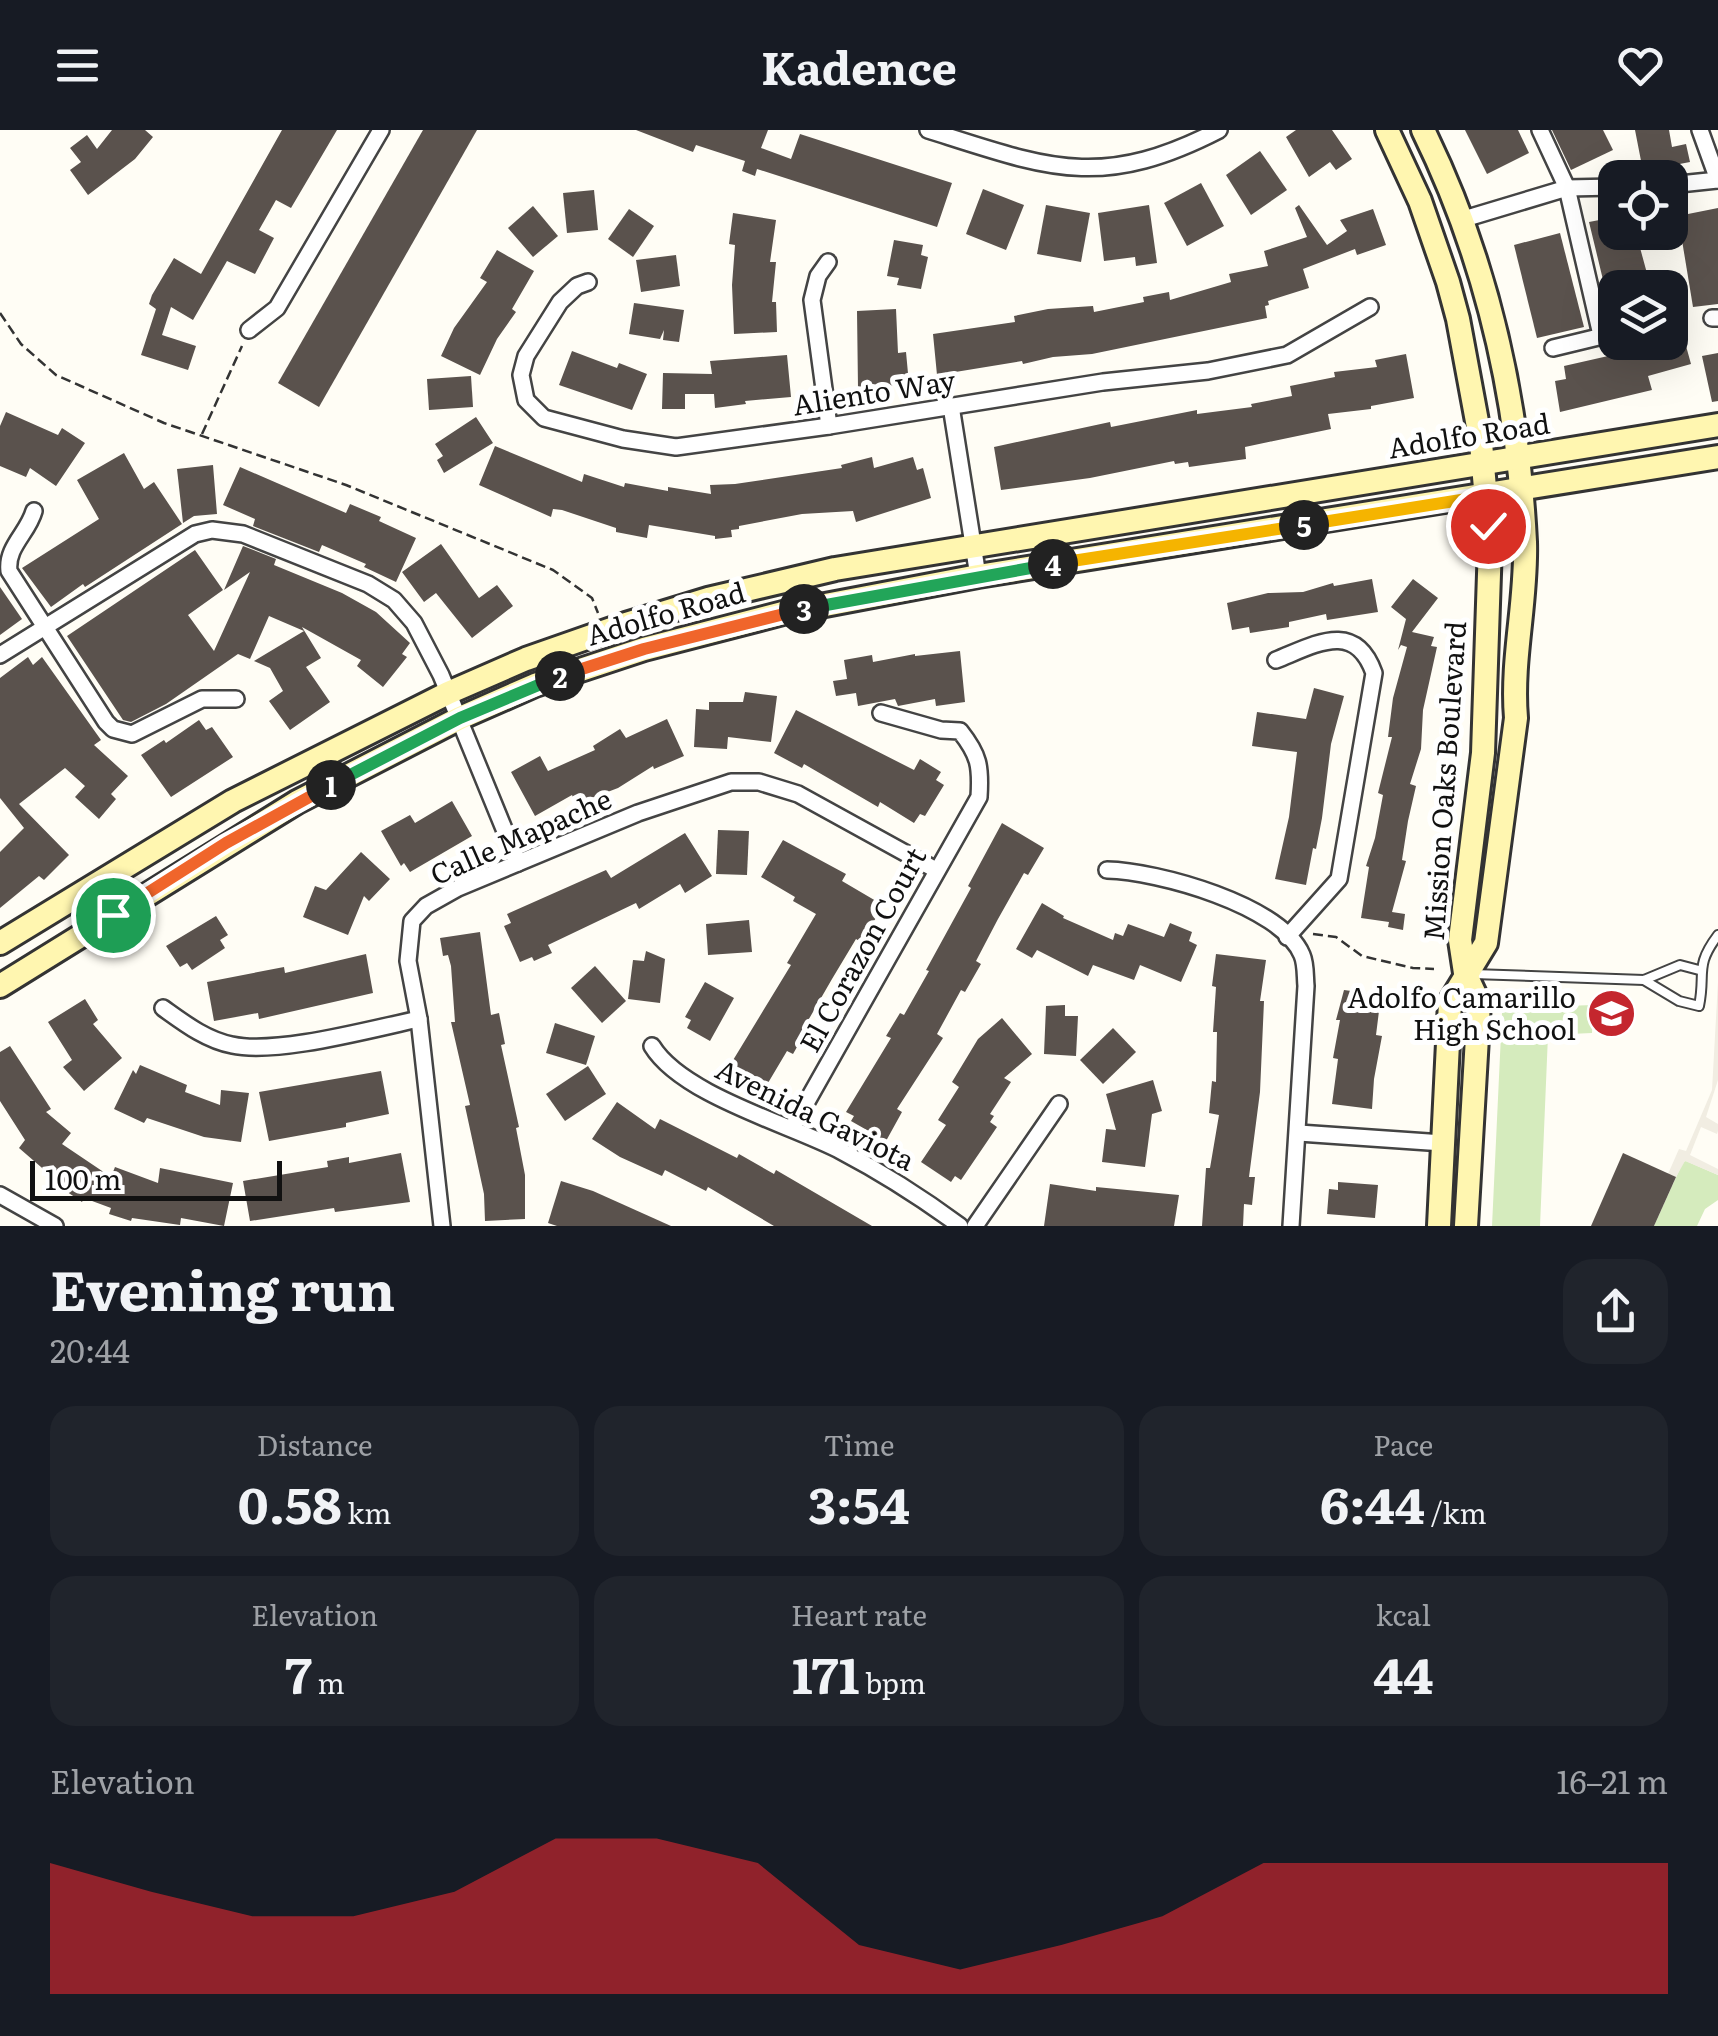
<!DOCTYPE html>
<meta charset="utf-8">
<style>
:root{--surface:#171b24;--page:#20242c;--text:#f1f3f6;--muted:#9ea1a6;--accent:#c4262e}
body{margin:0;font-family:Literata,serif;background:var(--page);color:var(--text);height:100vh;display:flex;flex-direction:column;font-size:38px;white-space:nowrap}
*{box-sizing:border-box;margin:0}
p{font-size:32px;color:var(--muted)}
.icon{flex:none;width:55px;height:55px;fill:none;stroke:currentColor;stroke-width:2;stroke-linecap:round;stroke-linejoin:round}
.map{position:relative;height:1096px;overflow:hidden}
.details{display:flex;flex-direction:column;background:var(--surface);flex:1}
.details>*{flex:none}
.tools{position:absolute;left:1598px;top:30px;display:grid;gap:20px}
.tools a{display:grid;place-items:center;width:90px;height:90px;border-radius:20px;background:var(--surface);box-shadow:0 10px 40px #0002;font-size:50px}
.scale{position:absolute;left:30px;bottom:25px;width:252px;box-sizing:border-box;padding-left:10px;border:5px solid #111;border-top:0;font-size:28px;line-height:35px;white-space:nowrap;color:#111;-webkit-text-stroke:8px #fff;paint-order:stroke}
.pin{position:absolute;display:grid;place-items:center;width:85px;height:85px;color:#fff;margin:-42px;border:5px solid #fff;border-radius:50%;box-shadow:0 2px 10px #0007}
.km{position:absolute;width:50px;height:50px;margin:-25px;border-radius:50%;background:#222;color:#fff;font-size:28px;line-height:50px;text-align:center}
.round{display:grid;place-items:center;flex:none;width:105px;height:105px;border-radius:30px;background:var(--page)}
.summary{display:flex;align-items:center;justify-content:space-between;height:170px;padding:0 50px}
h1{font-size:55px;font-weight:700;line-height:75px}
.metrics{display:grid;grid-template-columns:repeat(3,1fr);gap:15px;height:170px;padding:10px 50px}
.metrics div{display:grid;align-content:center;border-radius:25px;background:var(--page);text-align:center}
.metrics b{font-size:50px;font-weight:700}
.metrics small{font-size:28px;font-weight:400}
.metrics p{font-size:28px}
.chart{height:280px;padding:20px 50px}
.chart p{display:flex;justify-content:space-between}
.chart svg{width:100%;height:180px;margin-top:10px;fill:var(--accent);opacity:.7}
header{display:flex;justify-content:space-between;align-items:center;height:130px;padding:0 50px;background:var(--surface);font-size:45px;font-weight:700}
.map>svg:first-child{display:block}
.green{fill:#d5ebbd}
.plaza{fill:#f1ede2}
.building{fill:#5a524d}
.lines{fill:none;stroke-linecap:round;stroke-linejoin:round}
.service-casing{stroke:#444;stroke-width:12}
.minor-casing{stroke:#444;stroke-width:20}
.secondary-casing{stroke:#333;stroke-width:28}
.path{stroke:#333;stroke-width:2.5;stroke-dasharray:10 5;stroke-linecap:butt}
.service{stroke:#fff;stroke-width:8}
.minor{stroke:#fff;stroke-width:15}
.secondary{stroke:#fff6b0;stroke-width:22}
.split-1-casing{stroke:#fff;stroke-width:20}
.split-2-casing{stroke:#fff;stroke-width:20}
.split-3-casing{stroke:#fff;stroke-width:20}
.split-4-casing{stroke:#fff;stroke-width:20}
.split-5-casing{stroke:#fff;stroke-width:20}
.split-6-casing{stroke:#fff;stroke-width:20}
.split-1{stroke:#f0652b;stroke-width:12}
.split-2{stroke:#22a559;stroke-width:12}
.split-3{stroke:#f0652b;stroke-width:12}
.split-4{stroke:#22a559;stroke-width:12}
.split-5{stroke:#f5b400;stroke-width:12}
.split-6{stroke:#f5b400;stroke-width:12}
.labels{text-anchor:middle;stroke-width:10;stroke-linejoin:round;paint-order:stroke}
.street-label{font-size:28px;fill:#111;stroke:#fff}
.poi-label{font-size:28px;fill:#111;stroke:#fff;text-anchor:end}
</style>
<header><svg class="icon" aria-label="menu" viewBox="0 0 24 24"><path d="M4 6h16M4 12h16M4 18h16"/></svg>Kadence<svg class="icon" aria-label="heart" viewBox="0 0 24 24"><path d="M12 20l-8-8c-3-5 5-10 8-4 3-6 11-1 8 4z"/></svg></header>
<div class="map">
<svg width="1718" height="1096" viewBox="0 0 1718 1096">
<rect width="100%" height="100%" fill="#fffdf5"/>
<g class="green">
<polygon points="1593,875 1592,903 1548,905 1540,1096 1492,1096 1502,883 1509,878"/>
<polygon points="1686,1031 1718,1045 1718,1070 1705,1079 1697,1096 1654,1096 1683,1032"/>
</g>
<polygon class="plaza" points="1718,852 1718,950 1706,987 1718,994 1718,1001 1717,1004 1701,997 1690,1025 1718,1039 1718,1045 1685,1031 1676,1047 1668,1044 1679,1019 1686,1021 1712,960"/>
<g class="building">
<polygon points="112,0 145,0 153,7 135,29 88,65 70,40 81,32 70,18 87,5 97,19"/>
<polygon points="282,0 337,0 291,78 276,70 259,100 274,108 255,144 227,131 193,190 171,177 162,205 196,216 188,240 141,225 156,179 149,174 152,165 174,128 201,144"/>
<polygon points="423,0 477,0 319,277 278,253"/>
<polygon points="636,0 768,0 761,18 791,29 800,4 952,53 937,97 757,39 755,46 742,41 745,31 696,15 693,22"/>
<polygon points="1296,0 1332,0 1352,29 1336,40 1330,32 1309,47 1286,7"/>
<polygon points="1465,0 1518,0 1529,23 1487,44"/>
<polygon points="1552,0 1603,0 1613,20 1571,40"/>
<polygon points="1635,0 1669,0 1672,17 1686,14 1690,32 1643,41"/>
<polygon points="1260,21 1287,60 1251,85 1226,45"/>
<polygon points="1201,53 1224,96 1187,116 1164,73"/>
<polygon points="983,59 1024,75 1006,120 966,104"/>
<polygon points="594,60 598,100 567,103 563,63"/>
<polygon points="1046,75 1090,83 1081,132 1037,124"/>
<polygon points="1149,75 1157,133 1136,136 1135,127 1104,131 1098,83"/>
<polygon points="1299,75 1327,115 1347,101 1340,90 1373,79 1386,115 1357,125 1355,119 1303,139 1309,158 1268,171 1269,175 1265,176 1267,188 1092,224 1053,227 1023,234 1022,231 937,245 933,204 1015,192 1014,186 1048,179 1093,176 1094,182 1144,172 1143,167 1169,162 1170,170 1231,152 1229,144 1268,136 1264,121 1307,107 1295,78"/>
<polygon points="533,76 558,106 533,127 508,98"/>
<polygon points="1718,78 1718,174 1693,177 1678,86"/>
<polygon points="629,79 654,96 633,127 608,109"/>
<polygon points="733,83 776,90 770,132 776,132 772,172 776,172 777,202 734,204 732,155 735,115 729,114"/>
<polygon points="1615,87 1615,102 1664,102 1664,108 1639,114 1651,158 1605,158 1589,92"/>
<polygon points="1560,103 1584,197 1537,208 1514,115"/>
<polygon points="894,110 923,115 921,125 928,127 921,159 897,155 899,148 887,146"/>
<polygon points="497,120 534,141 512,179 516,182 497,209 480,245 441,226 454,198 487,152 480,148"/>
<polygon points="676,125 680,156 641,162 636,130"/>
<polygon points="634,173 684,180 679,212 663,210 664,200 660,209 629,204"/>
<polygon points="896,179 898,223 906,222 909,254 858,258 857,181"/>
<polygon points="1683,205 1691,234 1648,246 1652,260 1560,282 1555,251 1566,249 1564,236 1670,212 1670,208"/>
<polygon points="572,221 617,238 619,233 647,244 632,280 559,255"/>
<polygon points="1718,223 1718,271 1712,272 1702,226"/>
<polygon points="1406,224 1414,268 1371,276 1371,279 1328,284 1331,299 1245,317 1246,329 1189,337 1188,332 1175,334 1174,331 1090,348 1001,360 994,317 1110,292 1111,297 1197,280 1197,284 1252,277 1251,274 1292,266 1290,256 1335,247 1334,242 1377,237 1375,230"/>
<polygon points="787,225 791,267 745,271 746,274 715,278 714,264 685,264 685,279 662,279 663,243 712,244 710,231"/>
<polygon points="471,246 473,277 429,280 427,249"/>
<polygon points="6,282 58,305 62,298 85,313 56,356 30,338 26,347 0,336 0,296"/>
<polygon points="476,287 493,313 444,343 437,330 443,326 435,314"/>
<polygon points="495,316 582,352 584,344 624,357 625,353 668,361 668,357 711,364 710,355 735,354 842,338 841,335 872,327 874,338 913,327 917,340 923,338 931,368 856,392 853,381 802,384 739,396 739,399 731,400 732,407 715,409 715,406 649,395 647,408 616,402 616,398 562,380 553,379 551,387 479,355"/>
<polygon points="124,323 144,359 154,352 182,394 85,457 83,454 51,477 22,438 99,389 77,350"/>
<polygon points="213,335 217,384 194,386 183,393 177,339"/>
<polygon points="240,337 346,383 350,374 381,387 379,391 416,408 396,452 364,437 366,434 322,415 319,422 253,396 255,389 223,375"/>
<polygon points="441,414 479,468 497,455 513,476 472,508 436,463 424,472 402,442"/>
<polygon points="243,416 276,429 274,435 342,463 376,482 410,513 402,524 407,527 383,557 357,536 361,530 302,497 321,528 306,537 330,572 290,600 269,571 283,561 270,538 254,531 304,501 269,486 250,529 238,524 166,574 131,592 123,590 67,506 195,420 223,460 188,485 214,521 250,442 224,460"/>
<polygon points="1372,449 1378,482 1327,490 1326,484 1289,492 1289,497 1250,503 1249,497 1232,500 1227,473 1268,463 1303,462 1333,453 1334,456"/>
<polygon points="1413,449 1438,468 1412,502 1434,507 1431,516 1437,517 1423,580 1421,619 1410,654 1416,656 1408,691 1402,730 1406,731 1392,782 1405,784 1403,800 1388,797 1389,792 1361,788 1369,737 1366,736 1375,708 1383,665 1378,663 1392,607 1388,607 1393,568 1407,517 1401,515 1398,520 1406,489 1391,477"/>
<polygon points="0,457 22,489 0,505"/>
<polygon points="960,521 965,572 936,576 935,569 898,576 895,569 858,576 856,563 836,566 833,551 847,549 844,530 872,525 873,532 915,524 915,526"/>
<polygon points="28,527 33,535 42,527 101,610 94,615 128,646 111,664 116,669 99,689 75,667 85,656 65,638 19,674 69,725 44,750 39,746 0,778 0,722 24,698 0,668 0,548"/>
<polygon points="1314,558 1344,566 1331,614 1322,688 1316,719 1313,718 1306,755 1275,749 1289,687 1297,622 1252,616 1257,582 1306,589"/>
<polygon points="745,562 777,566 771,612 728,607 727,619 694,617 696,579 709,580 709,572 743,572"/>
<polygon points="796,580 914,640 920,629 941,642 936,650 944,655 925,686 920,684 914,693 880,672 878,677 804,634 802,638 774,623"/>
<polygon points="667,589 684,626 654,639 653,636 618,658 576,674 572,665 535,686 511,642 540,626 548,641 595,620 593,616 620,599 626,608"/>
<polygon points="199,590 206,600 212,597 233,627 171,667 141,625 164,610 166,613"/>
<polygon points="452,671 472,706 410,742 404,733 401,736 381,701 410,685 415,693"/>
<polygon points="1002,693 1044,718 1028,745 1024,743 998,789 976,831 981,834 965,862 961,860 937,904 943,908 897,979 902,982 886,1011 851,991 854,986 846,982 891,908 886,906 900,883 904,885 929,841 926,840 971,758 968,756"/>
<polygon points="718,700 749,701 747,745 716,744"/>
<polygon points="685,703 712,746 685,763 680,754 639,779 636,773 548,815 552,823 534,831 532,827 520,832 504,796 511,793 507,784 606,740 611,748"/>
<polygon points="783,710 846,744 842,751 876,771 871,778 879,783 861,812 856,809 832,849 802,901 805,903 793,924 787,921 765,958 759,954 754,962 724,945 791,835 787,833 816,784 793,771 795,767 761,747"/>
<polygon points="361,722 390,749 369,771 364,766 348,805 303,787 315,756 326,760"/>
<polygon points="1042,773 1064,786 1063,788 1113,810 1115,803 1123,806 1128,794 1164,807 1170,793 1192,802 1189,811 1197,815 1181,852 1140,835 1134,850 1093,835 1088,846 1037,820 1032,828 1016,819"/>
<polygon points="216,786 228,805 220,810 225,818 192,840 187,833 180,837 166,816"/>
<polygon points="749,790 752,822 708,825 706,794"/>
<polygon points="480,802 491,885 499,883 505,914 501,915 519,997 516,998 525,1045 525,1089 485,1091 484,1064 465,976 470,975 451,892 455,892 451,836 448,825 443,826 440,808"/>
<polygon points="646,821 665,829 660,873 628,869 633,830 644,831"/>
<polygon points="366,824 373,863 259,889 258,883 214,891 207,852 284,837 285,843"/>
<polygon points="1216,824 1266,830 1260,871 1264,871 1260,962 1249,1047 1255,1047 1252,1075 1244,1074 1243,1096 1202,1096 1206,1038 1210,1038 1219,985 1209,983 1212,951 1216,952 1217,902 1213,902 1216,857 1212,856"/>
<polygon points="595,836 626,871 602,893 571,858"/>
<polygon points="705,852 734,868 710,911 687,898 691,890 685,887"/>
<polygon points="1344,860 1381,865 1376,905 1382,906 1374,949 1372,979 1332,974 1338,929 1333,928 1340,890 1336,890"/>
<polygon points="85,869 98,890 93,894 122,928 84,961 63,937 72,930 48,892"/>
<polygon points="1065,875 1065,886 1078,886 1076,926 1044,924 1046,876"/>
<polygon points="1002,888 1032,924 1004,948 1011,952 990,984 994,986 990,992 997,997 961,1050 955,1046 951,1052 921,1032 946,995 938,990 959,957 952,952 978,909"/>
<polygon points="555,893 595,906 586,935 546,923"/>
<polygon points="1113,898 1136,922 1103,954 1080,930"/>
<polygon points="10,916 51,979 46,982 71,1003 62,1014 111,1047 115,1037 158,1053 160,1038 233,1053 224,1096 181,1088 180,1095 132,1088 131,1091 109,1084 111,1078 84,1068 82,1072 54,1053 56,1050 19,1018 25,1010 0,971 0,922"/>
<polygon points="140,935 187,955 185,962 220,975 221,960 249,963 241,1012 204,1007 147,988 144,993 114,979 133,940 136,944"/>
<polygon points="588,936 606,964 565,991 546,964"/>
<polygon points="381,941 389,984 346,993 346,997 269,1011 259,962"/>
<polygon points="1153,950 1162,981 1152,984 1145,1037 1102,1032 1106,999 1116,1000 1106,964"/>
<polygon points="617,972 655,999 660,989 737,1028 739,1024 774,1044 776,1040 872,1096 774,1096 708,1057 706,1061 665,1040 662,1046 620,1027 592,1009"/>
<polygon points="401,1023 410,1072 335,1082 334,1078 250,1091 243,1051 328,1037 327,1031 349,1027 349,1033"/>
<polygon points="1623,1023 1676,1047 1672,1056 1654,1096 1591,1096"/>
<polygon points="561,1051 593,1061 671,1096 557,1096 548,1093"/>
<polygon points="1338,1052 1378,1055 1375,1088 1327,1084 1329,1059 1338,1060"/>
<polygon points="1050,1054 1096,1061 1096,1057 1179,1065 1174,1096 1044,1096"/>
</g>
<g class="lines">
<defs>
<g id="service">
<polyline points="1473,844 1644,850 1680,835 1699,840"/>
<path d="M 1644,850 L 1679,871 L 1699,876 C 1706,842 1694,837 1718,805"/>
</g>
<g id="minor">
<path d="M 928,0 C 1048,38 1100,61 1219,0"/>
<polyline points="1540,0 1567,58 1601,205"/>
<polyline points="1700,0 1718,50"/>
<polyline points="1670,55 1718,50"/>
<polyline points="1464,89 1567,58 1615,57"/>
<polyline points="828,132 818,146 812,170 829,296"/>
<polyline points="588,152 577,156 560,172 526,226 521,245 526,270 544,288 623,309 676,317 829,296 1103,252 1208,241 1287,225 1370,177"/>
<polyline points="1712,188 1718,188"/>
<polyline points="249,200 277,178 381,0"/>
<polyline points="1553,218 1615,203"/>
<polyline points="951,276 978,446"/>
<path d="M 34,381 C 28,403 6,417 9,441 L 106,592 L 113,599 L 132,604 L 202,569 L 236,569"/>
<polyline points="0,525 195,404 212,400 243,404 368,454 394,470 414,493 441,545 518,733"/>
<path d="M 1276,530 C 1314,515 1355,489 1374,543 L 1339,749 L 1287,807"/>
<path d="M 1107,740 C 1157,741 1281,775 1302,825 C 1306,834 1305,846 1306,856 L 1291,1096"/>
<path d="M 163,878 C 184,893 206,910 232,915 C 277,925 371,899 419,889"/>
<path d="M 652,916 C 682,965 789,994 841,1021 C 883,1043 922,1068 960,1096"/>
<path d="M 792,998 L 979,667 C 981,636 979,625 960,601 L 941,600 L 881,583"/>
<polyline points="1299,1003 1443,1013"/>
<polyline points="0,1065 55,1096"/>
<polyline points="442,1096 419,889 408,831 412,791 426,776 458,758 638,683 731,652 759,652 798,664 936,740"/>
<polyline points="975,1096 1059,974"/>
</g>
<g id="secondary">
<polyline points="1387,0 1420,71 1448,152 1458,189 1481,313 1490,414 1483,623 1460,810 1465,843 1479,873 1466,1096"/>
<path d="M 1423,0 C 1486,128 1518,270 1525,412 C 1527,471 1511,529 1516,588 L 1486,813 L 1450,872 L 1439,1096"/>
<polyline points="0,813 233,671 448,563 526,529 626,494 708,469 835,439 1718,295"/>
<polyline points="0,856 297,672 460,588 535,555 644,519 783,483 978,446 1718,327"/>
</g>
</defs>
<use href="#service" class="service-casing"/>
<use href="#minor" class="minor-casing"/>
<use href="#secondary" class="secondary-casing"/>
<g class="path">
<polyline points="0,183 21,214 56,245 164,293 346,355 553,440 592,468 598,483"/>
<polyline points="202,304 242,216"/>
<polyline points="1313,804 1336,807 1362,826 1413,838 1434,839"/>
</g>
<use href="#service" class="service"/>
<use href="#minor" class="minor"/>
<use href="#secondary" class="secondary"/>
</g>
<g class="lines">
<defs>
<polyline id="split-1" points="113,785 226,713 331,655"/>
<polyline id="split-2" points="331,655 460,588 560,546"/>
<polyline id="split-3" points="560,546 644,519 804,479"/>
<polyline id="split-4" points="804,479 1053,434"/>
<polyline id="split-5" points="1053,434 1304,395"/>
<polyline id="split-6" points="1304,395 1486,366 1488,396"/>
</defs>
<use href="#split-1" class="split-1-casing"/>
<use href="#split-2" class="split-2-casing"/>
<use href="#split-3" class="split-3-casing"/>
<use href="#split-4" class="split-4-casing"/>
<use href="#split-5" class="split-5-casing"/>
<use href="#split-6" class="split-6-casing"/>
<use href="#split-1" class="split-1"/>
<use href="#split-2" class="split-2"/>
<use href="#split-3" class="split-3"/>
<use href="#split-4" class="split-4"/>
<use href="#split-5" class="split-5"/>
<use href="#split-6" class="split-6"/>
</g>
<defs>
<symbol id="school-disc" viewBox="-11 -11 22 22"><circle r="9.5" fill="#c4262e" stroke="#fff"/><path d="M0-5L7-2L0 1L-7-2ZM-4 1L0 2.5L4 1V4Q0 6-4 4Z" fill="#fff"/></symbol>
</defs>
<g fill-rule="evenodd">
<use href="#school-disc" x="1584" y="856" width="55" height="55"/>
</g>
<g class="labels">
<g class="street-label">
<text transform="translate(874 263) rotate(-9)" y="10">Aliento Way</text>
<text transform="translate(1469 306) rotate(-9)" y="10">Adolfo Road</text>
<text transform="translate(666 484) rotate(-16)" y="10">Adolfo Road</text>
<text transform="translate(1445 651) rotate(-86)" y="10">Mission Oaks Boulevard</text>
<text transform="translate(521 707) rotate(-24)" y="10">Calle Mapache</text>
<text transform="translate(863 820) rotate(-61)" y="10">El Corazon Court</text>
<text transform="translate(815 985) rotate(26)" y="10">Avenida Gaviota</text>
</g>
<g class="poi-label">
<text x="1576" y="878">Adolfo Camarillo<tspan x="1576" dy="32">High School</tspan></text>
</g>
</g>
</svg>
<div class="tools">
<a><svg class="icon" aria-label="locate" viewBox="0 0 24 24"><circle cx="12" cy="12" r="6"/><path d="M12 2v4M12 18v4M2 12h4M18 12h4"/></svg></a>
<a><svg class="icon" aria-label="layers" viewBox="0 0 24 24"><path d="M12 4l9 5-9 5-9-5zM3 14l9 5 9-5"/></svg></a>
</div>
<div class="scale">100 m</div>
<div class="pin" style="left:113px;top:785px;background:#1e9e55"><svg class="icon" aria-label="arrive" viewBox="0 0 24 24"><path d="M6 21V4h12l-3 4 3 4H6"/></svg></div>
<div class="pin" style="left:1488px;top:396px;background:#d93025"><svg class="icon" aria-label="check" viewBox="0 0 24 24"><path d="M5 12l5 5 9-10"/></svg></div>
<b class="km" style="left:331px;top:655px">1</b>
<b class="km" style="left:560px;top:546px">2</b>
<b class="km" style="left:804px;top:479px">3</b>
<b class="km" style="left:1053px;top:434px">4</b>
<b class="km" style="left:1304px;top:395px">5</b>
</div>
<section class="details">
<div class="summary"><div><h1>Evening run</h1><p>20:44</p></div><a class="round"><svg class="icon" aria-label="share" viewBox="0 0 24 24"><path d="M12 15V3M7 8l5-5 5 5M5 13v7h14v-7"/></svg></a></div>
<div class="metrics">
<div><p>Distance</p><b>0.58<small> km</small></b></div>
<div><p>Time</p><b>3:54</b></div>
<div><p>Pace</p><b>6:44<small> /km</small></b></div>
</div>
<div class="metrics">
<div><p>Elevation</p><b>7<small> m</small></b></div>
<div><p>Heart rate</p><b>171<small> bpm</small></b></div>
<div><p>kcal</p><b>44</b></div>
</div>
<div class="chart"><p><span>Elevation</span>16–21 m</p>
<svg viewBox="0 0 160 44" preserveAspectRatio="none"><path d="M0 44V12L10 19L20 25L30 25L40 19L50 6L60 6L70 12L80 32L90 38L100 32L110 25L120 12L130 12L140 12L150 12L160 12V44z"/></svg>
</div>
</section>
